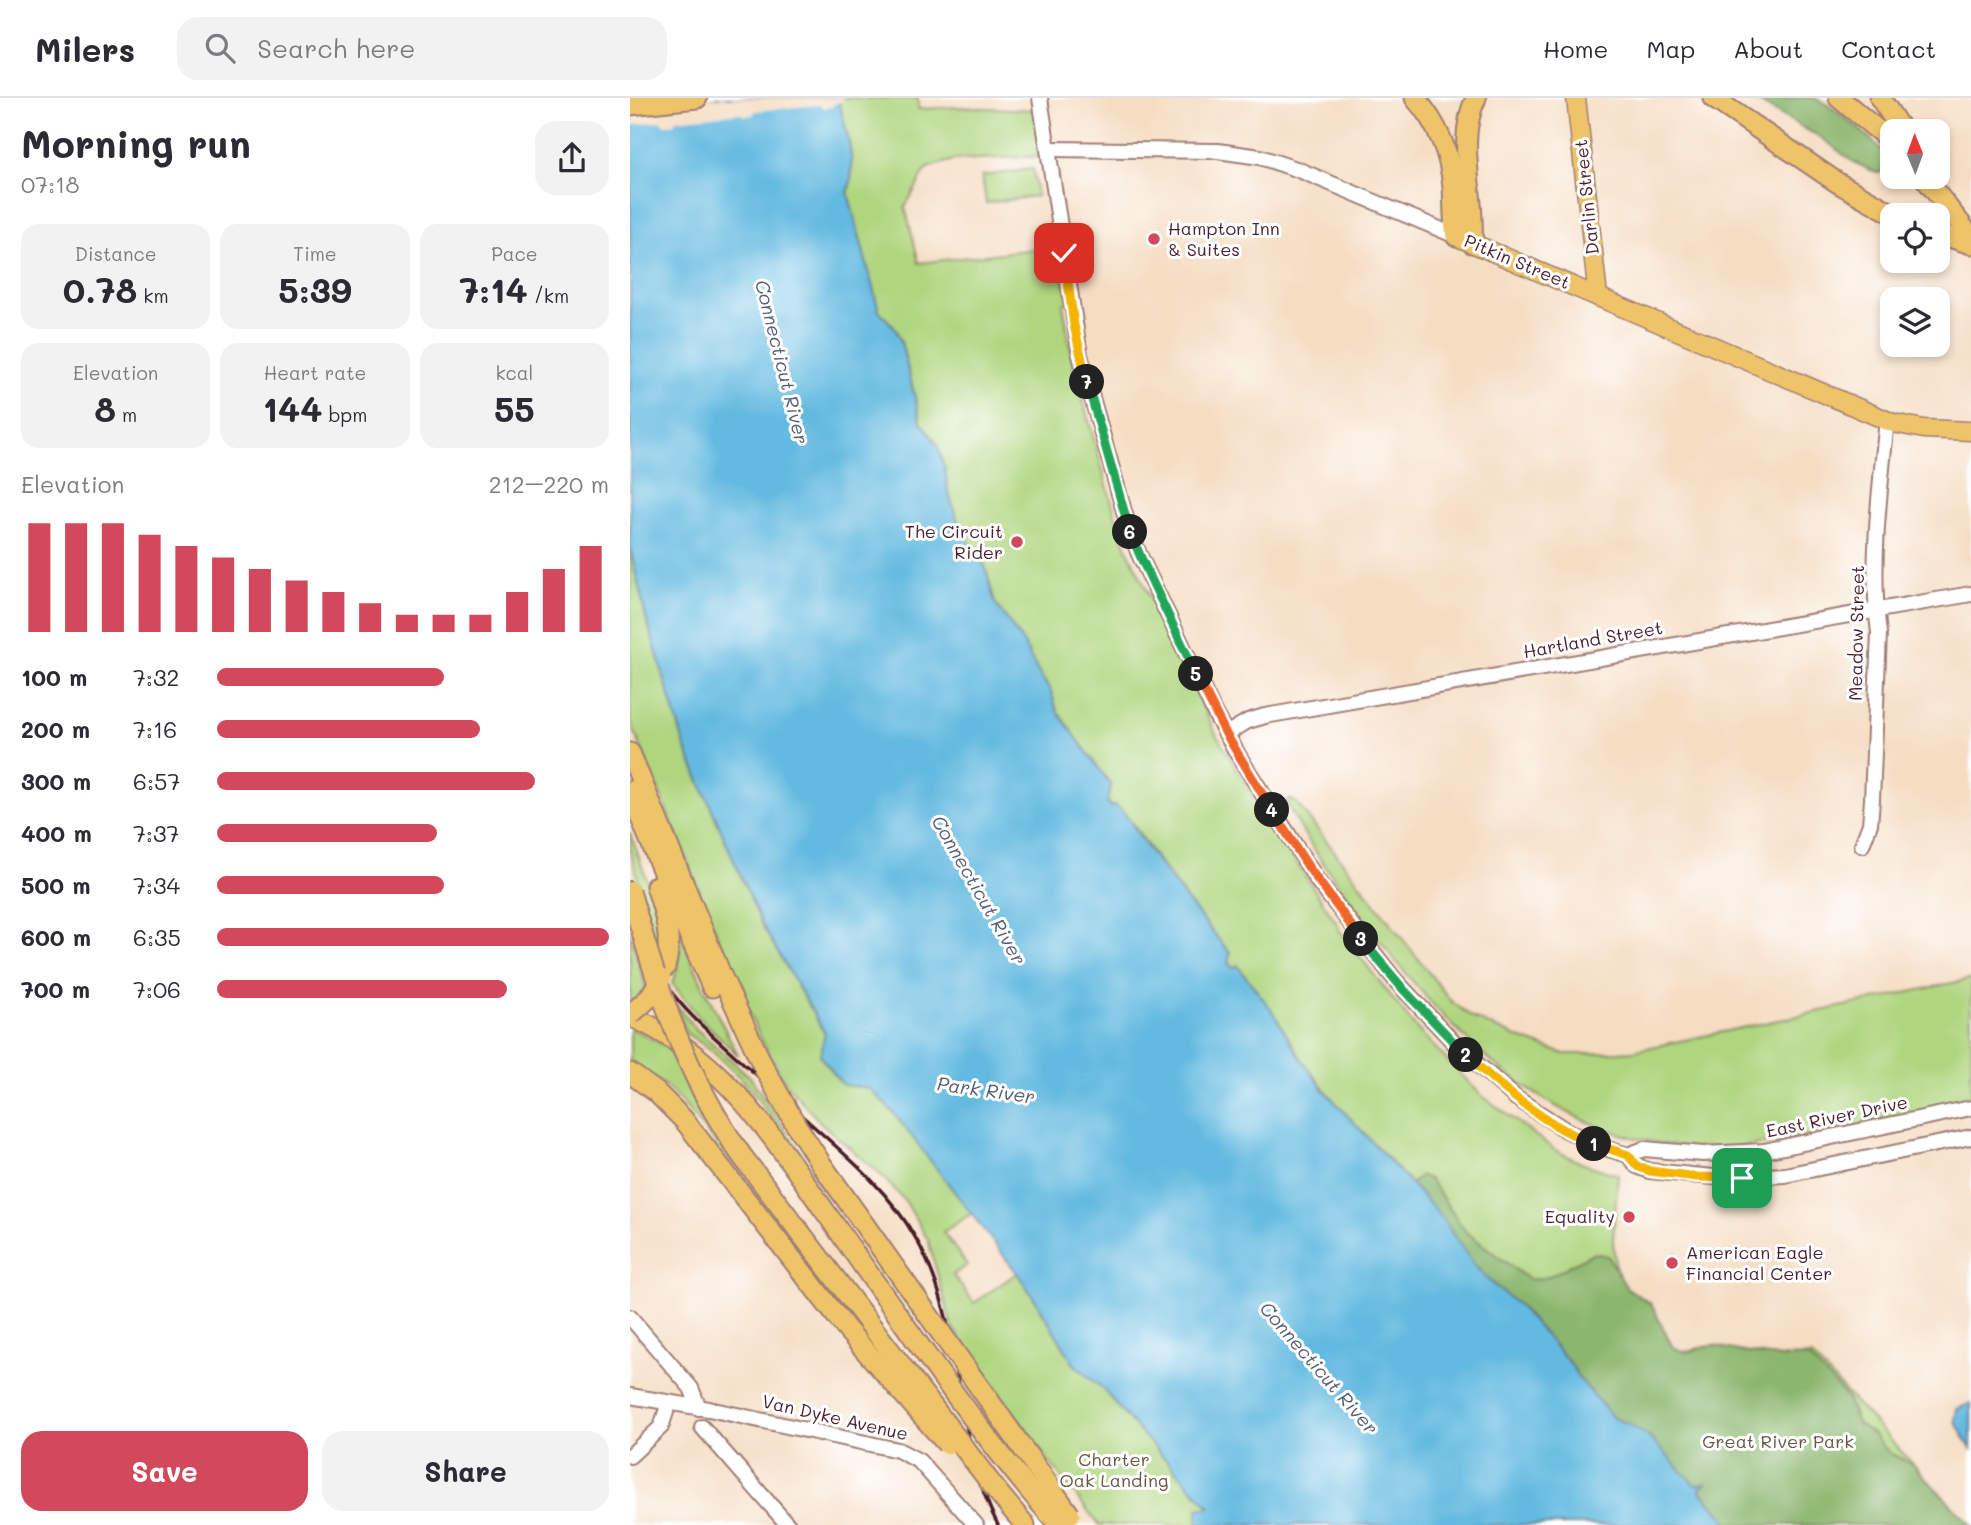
<!DOCTYPE html>
<meta charset="utf-8">
<style>
:root{--surface:#fff;--page:#f2f2f3;--text:#2b2b33;--muted:#7c7c81;--line:#e1e1e2;--accent:#d1495b}
body{margin:0;font-family:Mali,sans-serif;background:var(--page);color:var(--text);height:100vh;display:flex;flex-direction:column;font-size:26px;white-space:nowrap}
*{box-sizing:border-box;margin:0}
p{font-size:23px;color:var(--muted)}
.icon{flex:none;width:38px;height:38px;fill:none;stroke:currentColor;stroke-width:2;stroke-linecap:round;stroke-linejoin:round}
.map{position:relative;flex:1;overflow:hidden}
.side{display:flex;flex-direction:column;background:var(--surface);width:630px}
.side>*{flex:none}
.needle{width:46px;rotate:359deg}
.buttons{position:absolute;left:1250px;top:21px;display:grid;gap:14px}
.buttons a{display:grid;place-items:center;width:70px;height:70px;border-radius:14px;background:var(--surface);box-shadow:0 4px 10px #0003;font-size:35px}
.pin{position:absolute;display:grid;place-items:center;width:60px;height:60px;color:#fff;margin:-30px;border-radius:14px;box-shadow:0 4px 10px #0006}
.km{position:absolute;width:35px;height:35px;margin:-18px;border-radius:50%;background:#222;color:#fff;font-size:19px;line-height:35px;text-align:center}
.round{display:grid;place-items:center;flex:none;width:74px;height:74px;border-radius:21px;background:var(--page)}
.headline{display:flex;align-items:center;justify-content:space-between;height:119px;padding:0 21px}
h1{font-size:38px;font-weight:700;line-height:52px}
.stats{display:grid;grid-template-columns:repeat(3,1fr);gap:10px;height:119px;padding:7px 21px}
.stats div{display:grid;align-content:center;border-radius:18px;background:var(--page);text-align:center}
.stats b{font-size:35px;font-weight:700}
.stats small{font-size:19px;font-weight:400}
.stats p{font-size:19px}
.chart{height:196px;padding:14px 21px}
.chart p{display:flex;justify-content:space-between}
.chart svg{width:100%;height:126px;margin-top:7px;stroke:var(--accent);stroke-width:6}
.cta{display:flex;gap:14px;margin-top:auto;padding:14px 21px}
.cta a{flex:1;height:80px;border-radius:21px;background:var(--accent);color:#fff;font-size:28px;font-weight:700;line-height:80px;text-align:center}
.cta a+a{background:var(--page);color:var(--text)}
ul{padding:0 21px;list-style:none;font-size:23px}
li{display:grid;grid-template-columns:112px 84px 1fr;align-items:center;height:52px}
li i{height:18px;border-radius:9px;background:var(--accent)}
header{display:flex;align-items:center;gap:42px;box-sizing:border-box;height:98px;padding:0 35px;background:var(--surface);border-bottom:2px solid var(--line)}
header strong{font-size:33px}
nav{display:flex;gap:38px;margin-inline-start:auto;font-size:24px}
.search{width:490px;height:63px;background:var(--page);display:flex;align-items:center;gap:18px;box-sizing:border-box;padding:0 24px;border-radius:21px;color:var(--muted);font-size:26px}
main{display:flex;flex:1;min-height:0}
.map>svg:first-child{display:block}
.green{fill:#afd57e;stroke:#7c7a54;stroke-width:2}
.forest{fill:#8bb66d;stroke:#6a6a4c;stroke-width:2}
.water{fill:#64bae0;stroke:#576c86;stroke-width:2}
.pier{fill:#f5ddc2}
.lines{fill:none;stroke-linecap:round;stroke-linejoin:round}
.minor-casing{stroke:#a07e76;stroke-width:18}
.major-casing{stroke:#a07e76;stroke-width:21}
.highway-casing{stroke:#a07e76;stroke-width:23}
.minor{stroke:#fff;stroke-width:14}
.major{stroke:#efc469;stroke-width:18}
.highway{stroke:#efc469;stroke-width:19}
.rail{stroke:#4a1f2b;stroke-width:3.5}
.highway-bridge-casing{stroke:#a07e76;stroke-width:23;stroke-linecap:butt}
.highway-bridge{stroke:#efc469;stroke-width:19}
.split-1-casing{stroke:#fff;stroke-width:14}
.split-2-casing{stroke:#fff;stroke-width:14}
.split-3-casing{stroke:#fff;stroke-width:14}
.split-4-casing{stroke:#fff;stroke-width:14}
.split-5-casing{stroke:#fff;stroke-width:14}
.split-6-casing{stroke:#fff;stroke-width:14}
.split-7-casing{stroke:#fff;stroke-width:14}
.split-8-casing{stroke:#fff;stroke-width:14}
.split-1{stroke:#f5b400;stroke-width:9}
.split-2{stroke:#f5b400;stroke-width:9}
.split-3{stroke:#22a559;stroke-width:9}
.split-4{stroke:#f0652b;stroke-width:9}
.split-5{stroke:#f0652b;stroke-width:9}
.split-6{stroke:#22a559;stroke-width:9}
.split-7{stroke:#22a559;stroke-width:9}
.split-8{stroke:#f5b400;stroke-width:9}
.poi-dot{fill:#d1495b;stroke:#fff;stroke-width:2.5}
.labels{text-anchor:middle;stroke-width:6;stroke-linejoin:round;paint-order:stroke}
.street-label{font-size:18px;fill:#4a1f2b;stroke:#fff}
.poi-label{font-size:18px;fill:#4a1f2b;stroke:#fff;text-anchor:start}
.park-label{font-size:18px;fill:#685644;stroke:#fff}
.water-label{font-size:19px;font-style:italic;fill:#545d73;stroke:#fff}
</style>
<header>
<strong>Milers</strong>
<div class="search"><svg class="icon" aria-label="search" viewBox="0 0 24 24"><circle cx="10" cy="10" r="6"/><path d="M15 15l6 6"/></svg>Search here</div>
<nav><a>Home</a><a>Map</a><a>About</a><a>Contact</a></nav>
</header>
<main>
<section class="side">
<div class="headline"><div><h1>Morning run</h1><p>07:18</p></div><a class="round"><svg class="icon" aria-label="share" viewBox="0 0 24 24"><path d="M12 15V3M7 8l5-5 5 5M5 13v7h14v-7"/></svg></a></div>
<div class="stats">
<div><p>Distance</p><b>0.78<small> km</small></b></div>
<div><p>Time</p><b>5:39</b></div>
<div><p>Pace</p><b>7:14<small> /km</small></b></div>
</div>
<div class="stats">
<div><p>Elevation</p><b>8<small> m</small></b></div>
<div><p>Heart rate</p><b>144<small> bpm</small></b></div>
<div><p>kcal</p><b>55</b></div>
</div>
<div class="chart"><p><span>Elevation</span>212–220 m</p>
<svg viewBox="0 0 160 44" preserveAspectRatio="none"><path d="M5 44V6M15 44V6M25 44V6M35 44V10M45 44V14M55 44V18M65 44V22M75 44V26M85 44V30M95 44V34M105 44V38M115 44V38M125 44V38M135 44V30M145 44V22M155 44V14"/></svg>
</div>
<ul>
<li><b>100 m</b>7:32<i style="width:58%"></i></li>
<li><b>200 m</b>7:16<i style="width:67%"></i></li>
<li><b>300 m</b>6:57<i style="width:81%"></i></li>
<li><b>400 m</b>7:37<i style="width:56%"></i></li>
<li><b>500 m</b>7:34<i style="width:58%"></i></li>
<li><b>600 m</b>6:35<i style="width:100%"></i></li>
<li><b>700 m</b>7:06<i style="width:74%"></i></li>
</ul>
<div class="cta"><a>Save</a><a>Share</a></div>
</section>
<div class="map">
<svg width="1341" height="1427" viewBox="0 0 1341 1427">
<rect width="100%" height="100%" fill="#fff"/>
<filter id="ink" filterUnits="userSpaceOnUse"><feTurbulence type="fractalNoise" baseFrequency=".0143" numOctaves="2"/><feDisplacementMap in="SourceGraphic" scale="14" xChannelSelector="R" yChannelSelector="G"/><feConvolveMatrix kernelMatrix="1 2 1 2 8 2 1 2 1" color-interpolation-filters="sRGB"/></filter>
<filter id="wash" filterUnits="userSpaceOnUse"><feTurbulence type="fractalNoise" baseFrequency=".00686" numOctaves="4" result="noise"/><feDisplacementMap in="SourceGraphic" scale="28" xChannelSelector="R" yChannelSelector="G"/><feGaussianBlur stdDeviation="1.57" result="paint"/><feColorMatrix in="noise" values="0 0 0 0 0 0 0 0 0 0 0 0 0 0 0 0 0 1.4 0 .05"/><feComposite in="paint" operator="in"/></filter>
<g filter="url(#wash)">
<rect width="100%" height="100%" fill="#f5ddc2"/>
<g class="green">
<path d="M 208,0 L 288,0 L 288,11 L 331,9 L 408,12 L 418,58 L 324,62 L 297,70 L 275,109 L 289,165 L 430,148 L 438,205 L 433,206 L 444,271 L 486,419 L 498,453 L 586,636 L 634,716 L 708,827 L 709,832 L 786,930 L 851,997 L 925,1052 L 951,1065 L 988,1077 L 983,1142 L 987,1184 L 1048,1267 L 1182,1258 L 1340,1427 L 1101,1427 L 710,1010 L 672,962 L 661,943 L 606,868 L 603,870 L 598,864 L 600,855 C 566,814 534,773 505,729 C 498,719 484,714 477,703 L 481,687 L 427,613 L 421,594 L 407,572 L 393,544 L 365,505 L 355,468 L 330,429 L 318,394 L 315,372 L 307,346 L 291,324 L 271,244 L 265,230 L 249,213 L 218,95 C 228,65 215,30 208,0 Z"/>
<polygon points="403,71 407,98 356,105 352,78"/>
<polygon points="0,450 16,519 55,649 131,825 195,936 190,958 213,987 240,990 262,1013 342,1115 313,1134 337,1167 323,1177 344,1205 387,1175 406,1203 444,1266 473,1291 498,1321 581,1410 568,1411 568,1427 469,1427 418,1362 322,1229 298,1142 276,1104 251,1077 191,1025 156,986 132,943 95,863 89,841 0,622"/>
<path d="M 659,701 L 666,704 L 821,903 L 843,920 L 889,940 L 934,956 L 954,956 L 1003,953 L 1341,881 L 1341,1003 C 1300,1012 1258,1021 1217,1030 C 1167,1041 1116,1052 1064,1049 C 918,1041 817,934 735,823 C 707,785 678,746 656,704 Z"/>
<polygon points="0,734 32,826 30,860 0,753"/>
<path d="M 50,834 L 73,888 L 108,957 L 70,920 L 42,885 C 49,868 53,853 47,835 Z"/>
<polygon points="0,835 16,891 0,906"/>
<polygon points="45,905 65,930 120,979 199,1096 197,1097 117,986 80,951 56,935"/>
<polygon points="2,930 38,949 62,999 86,1040 191,1182 56,1009 39,991 0,963 0,932"/>
</g>
<g class="forest">
<path d="M 1122,0 C 1142,0 1164,0 1183,0 C 1197,2 1255,50 1259,63 L 1250,75 L 1247,75 L 1223,64 L 1196,43 Z"/>
<path d="M 791,1077 L 800,1082 L 836,1134 L 898,1181 C 918,1185 945,1162 964,1155 L 978,1158 L 996,1189 L 1021,1206 L 1042,1248 C 1061,1261 1065,1247 1083,1247 C 1088,1247 1093,1250 1099,1251 C 1116,1255 1136,1258 1153,1259 C 1163,1259 1171,1257 1180,1261 L 1216,1298 L 1227,1325 L 1245,1338 L 1259,1355 L 1282,1366 L 1341,1427 L 1101,1427 L 1070,1393 L 1071,1389 L 1065,1387 L 998,1326 L 983,1320 L 948,1279 L 940,1265 L 889,1208 L 860,1184 L 846,1169 L 794,1099 L 781,1086 Z"/>
</g>
<g class="water">
<path d="M 0,0 L 208,0 C 215,31 228,63 218,95 L 249,213 L 265,230 L 271,244 L 291,324 L 307,346 L 315,372 L 318,394 L 330,429 L 355,468 L 365,505 L 393,544 L 407,572 L 421,594 L 427,613 L 481,687 L 477,704 L 481,709 L 485,707 C 499,717 505,732 515,746 C 541,784 571,820 600,855 L 598,865 L 603,870 L 607,867 L 641,911 L 672,962 L 694,992 L 808,1115 L 846,1169 L 860,1184 L 889,1208 L 940,1265 L 948,1279 L 983,1320 L 998,1326 L 1018,1338 L 1065,1387 L 1077,1385 L 1071,1389 L 1070,1393 L 1101,1427 L 568,1427 L 568,1411 L 580,1409 L 498,1321 L 473,1291 L 444,1266 L 406,1203 L 387,1175 L 262,1013 L 239,990 L 213,987 L 190,958 L 195,935 L 131,825 L 55,649 L 16,519 L 0,450 Z"/>
<polygon points="1341,1305 1341,1351 1325,1323 1327,1311"/>
</g>
<polygon class="pier" points="0,0 212,0 213,4 205,5 202,9 193,10 190,7 125,13 123,17 114,18 110,15 46,22 43,26 34,27 31,23 0,27"/>
</g>
<g filter="url(#ink)">
<g class="lines">
<defs>
<g id="minor">
<polyline points="410,0 450,257 497,424 509,456 585,616 610,660 689,785 766,883 829,950 886,1000 934,1031 968,1048 998,1057 1007,1068 1020,1073 1093,1080 1155,1077 1341,1039"/>
<polyline points="419,51 588,53 630,59 669,72 826,138"/>
<polyline points="596,636 618,623 635,618 1341,496"/>
<path d="M 1232,747 L 1240,726 L 1242,702 L 1249,535 C 1240,468 1250,390 1257,322"/>
<polyline points="998,1057 1014,1051 1073,1056 1134,1053 1341,1010"/>
<polyline points="0,1219 61,1290 69,1310"/>
<polyline points="0,1298 79,1311 268,1352 289,1363 346,1427"/>
<polyline points="72,1329 158,1427"/>
<polyline points="0,1358 31,1329 39,1305"/>
</g>
<g id="major">
<polyline points="946,0 968,199"/>
<polyline points="830,140 1263,325 1294,331 1341,333"/>
</g>
<g id="highway">
<path d="M 785,0 C 807,25 820,55 823,89 C 824,105 823,121 826,138"/>
<polyline points="1083,0 1208,85 1265,117"/>
<polyline points="1209,0 1262,44"/>
<polyline points="1250,0 1272,33"/>
<polyline points="0,7 67,0"/>
<polyline points="1294,79 1341,139"/>
<polyline points="1307,135 1341,146"/>
<path d="M 842,145 C 846,98 825,44 846,0"/>
<polyline points="0,655 92,879 133,968"/>
<polyline points="0,693 52,821 82,889"/>
<path d="M 26,788 C 35,815 43,840 35,869"/>
<path d="M 0,918 C 91,958 137,1031 192,1109"/>
<polyline points="0,975 26,994 54,1022 218,1233"/>
<polyline points="366,1392 395,1427"/>
</g>
</defs>
<use href="#minor" class="minor-casing"/>
<use href="#major" class="major-casing"/>
<use href="#highway" class="highway-casing"/>
<use href="#minor" class="minor"/>
<use href="#major" class="major"/>
<use href="#highway" class="highway"/>
<path class="rail" d="M 0,784 C 10,819 17,857 37,888 C 55,914 80,935 103,956 C 132,982 161,1008 190,1034 C 226,1066 261,1097 285,1139 C 337,1228 321,1338 368,1427"/>
<defs>
<g id="highway-bridge">
<path d="M 0,793 C 27,889 54,976 112,1058 L 366,1392"/>
<polyline points="0,917 19,900 31,881"/>
<polyline points="133,968 166,1027 192,1067 440,1417"/>
<path d="M 192,1109 C 268,1217 342,1327 428,1426"/>
<polyline points="218,1233 317,1346"/>
</g>
</defs>
<use href="#highway-bridge" class="highway-bridge-casing"/>
<use href="#highway-bridge" class="highway-bridge"/>
</g>
</g>
<g class="lines" filter="url(#ink)">
<defs>
<polyline id="split-1" points="964,1046 998,1057 1007,1068 1020,1073 1067,1079 1112,1080"/>
<path id="split-2" d="M 836,957 C 874,992 915,1027 964,1046"/>
<polyline id="split-3" points="731,841 774,892 836,957"/>
<polyline id="split-4" points="642,712 679,770 731,841"/>
<polyline id="split-5" points="566,576 596,636 642,712"/>
<polyline id="split-6" points="500,434 512,462 566,576"/>
<polyline id="split-7" points="457,284 500,434"/>
<polyline id="split-8" points="434,155 444,227 457,284"/>
</defs>
<use href="#split-1" class="split-1-casing"/>
<use href="#split-2" class="split-2-casing"/>
<use href="#split-3" class="split-3-casing"/>
<use href="#split-4" class="split-4-casing"/>
<use href="#split-5" class="split-5-casing"/>
<use href="#split-6" class="split-6-casing"/>
<use href="#split-7" class="split-7-casing"/>
<use href="#split-8" class="split-8-casing"/>
<use href="#split-1" class="split-1"/>
<use href="#split-2" class="split-2"/>
<use href="#split-3" class="split-3"/>
<use href="#split-4" class="split-4"/>
<use href="#split-5" class="split-5"/>
<use href="#split-6" class="split-6"/>
<use href="#split-7" class="split-7"/>
<use href="#split-8" class="split-8"/>
</g>
<g class="poi-dot">
<circle cx="524" cy="141" r="7"/>
<circle cx="387" cy="444" r="7"/>
<circle cx="999" cy="1119" r="7"/>
<circle cx="1042" cy="1165" r="7"/>
</g>
<g class="labels">
<g class="street-label">
<text transform="translate(957 99) rotate(-96)" y="6">Darlin Street</text>
<text transform="translate(887 164) rotate(23)" y="6">Pitkin Street</text>
<text transform="translate(1227 535) rotate(-89)" y="6">Meadow Street</text>
<text transform="translate(963 542) rotate(-10)" y="6">Hartland Street</text>
<text transform="translate(1207 1019) rotate(-12)" y="6">East River Drive</text>
<text transform="translate(205 1320) rotate(13)" y="6">Van Dyke Avenue</text>
</g>
<g class="poi-label">
<text x="538" y="137">Hampton Inn<tspan x="538" dy="21">&amp; Suites</tspan></text>
<text x="373" y="440" text-anchor="end">The Circuit<tspan x="373" dy="21">Rider</tspan></text>
<text x="985" y="1125" text-anchor="end">Equality</text>
<text x="1056" y="1161">American Eagle<tspan x="1056" dy="21">Financial Center</tspan></text>
</g>
<g class="park-label">
<text x="1148" y="1350">Great River Park</text>
<text x="484" y="1368">Charter<tspan x="484" dy="21">Oak Landing</tspan></text>
</g>
<g class="water-label">
<text transform="translate(152 264) rotate(76)" y="7">Connecticut River</text>
<text transform="translate(349 792) rotate(60)" y="7">Connecticut River</text>
<text transform="translate(356 992) rotate(8)" y="7">Park River</text>
<text transform="translate(689 1270) rotate(49)" y="7">Connecticut River</text>
</g>
</g>
</svg>
<div class="buttons">
<a><svg class="needle" viewBox="-14 -14 28 28"><path d="M0-13l5 13h-10z" fill="#e53935"/><path d="M0 13l5-13h-10z" fill="#7c7c81"/></svg></a>
<a><svg class="icon" aria-label="locate" viewBox="0 0 24 24"><circle cx="12" cy="12" r="6"/><path d="M12 2v4M12 18v4M2 12h4M18 12h4"/></svg></a>
<a><svg class="icon" aria-label="layers" viewBox="0 0 24 24"><path d="M12 4l9 5-9 5-9-5zM3 14l9 5 9-5"/></svg></a>
</div>
<div class="pin" style="left:1112px;top:1080px;background:#1e9e55"><svg class="icon" aria-label="arrive" viewBox="0 0 24 24"><path d="M6 21V4h12l-3 4 3 4H6"/></svg></div>
<div class="pin" style="left:434px;top:155px;background:#d93025"><svg class="icon" aria-label="check" viewBox="0 0 24 24"><path d="M5 12l5 5 9-10"/></svg></div>
<b class="km" style="left:964px;top:1046px">1</b>
<b class="km" style="left:836px;top:957px">2</b>
<b class="km" style="left:731px;top:841px">3</b>
<b class="km" style="left:642px;top:712px">4</b>
<b class="km" style="left:566px;top:576px">5</b>
<b class="km" style="left:500px;top:434px">6</b>
<b class="km" style="left:457px;top:284px">7</b>
</div>
</main>
